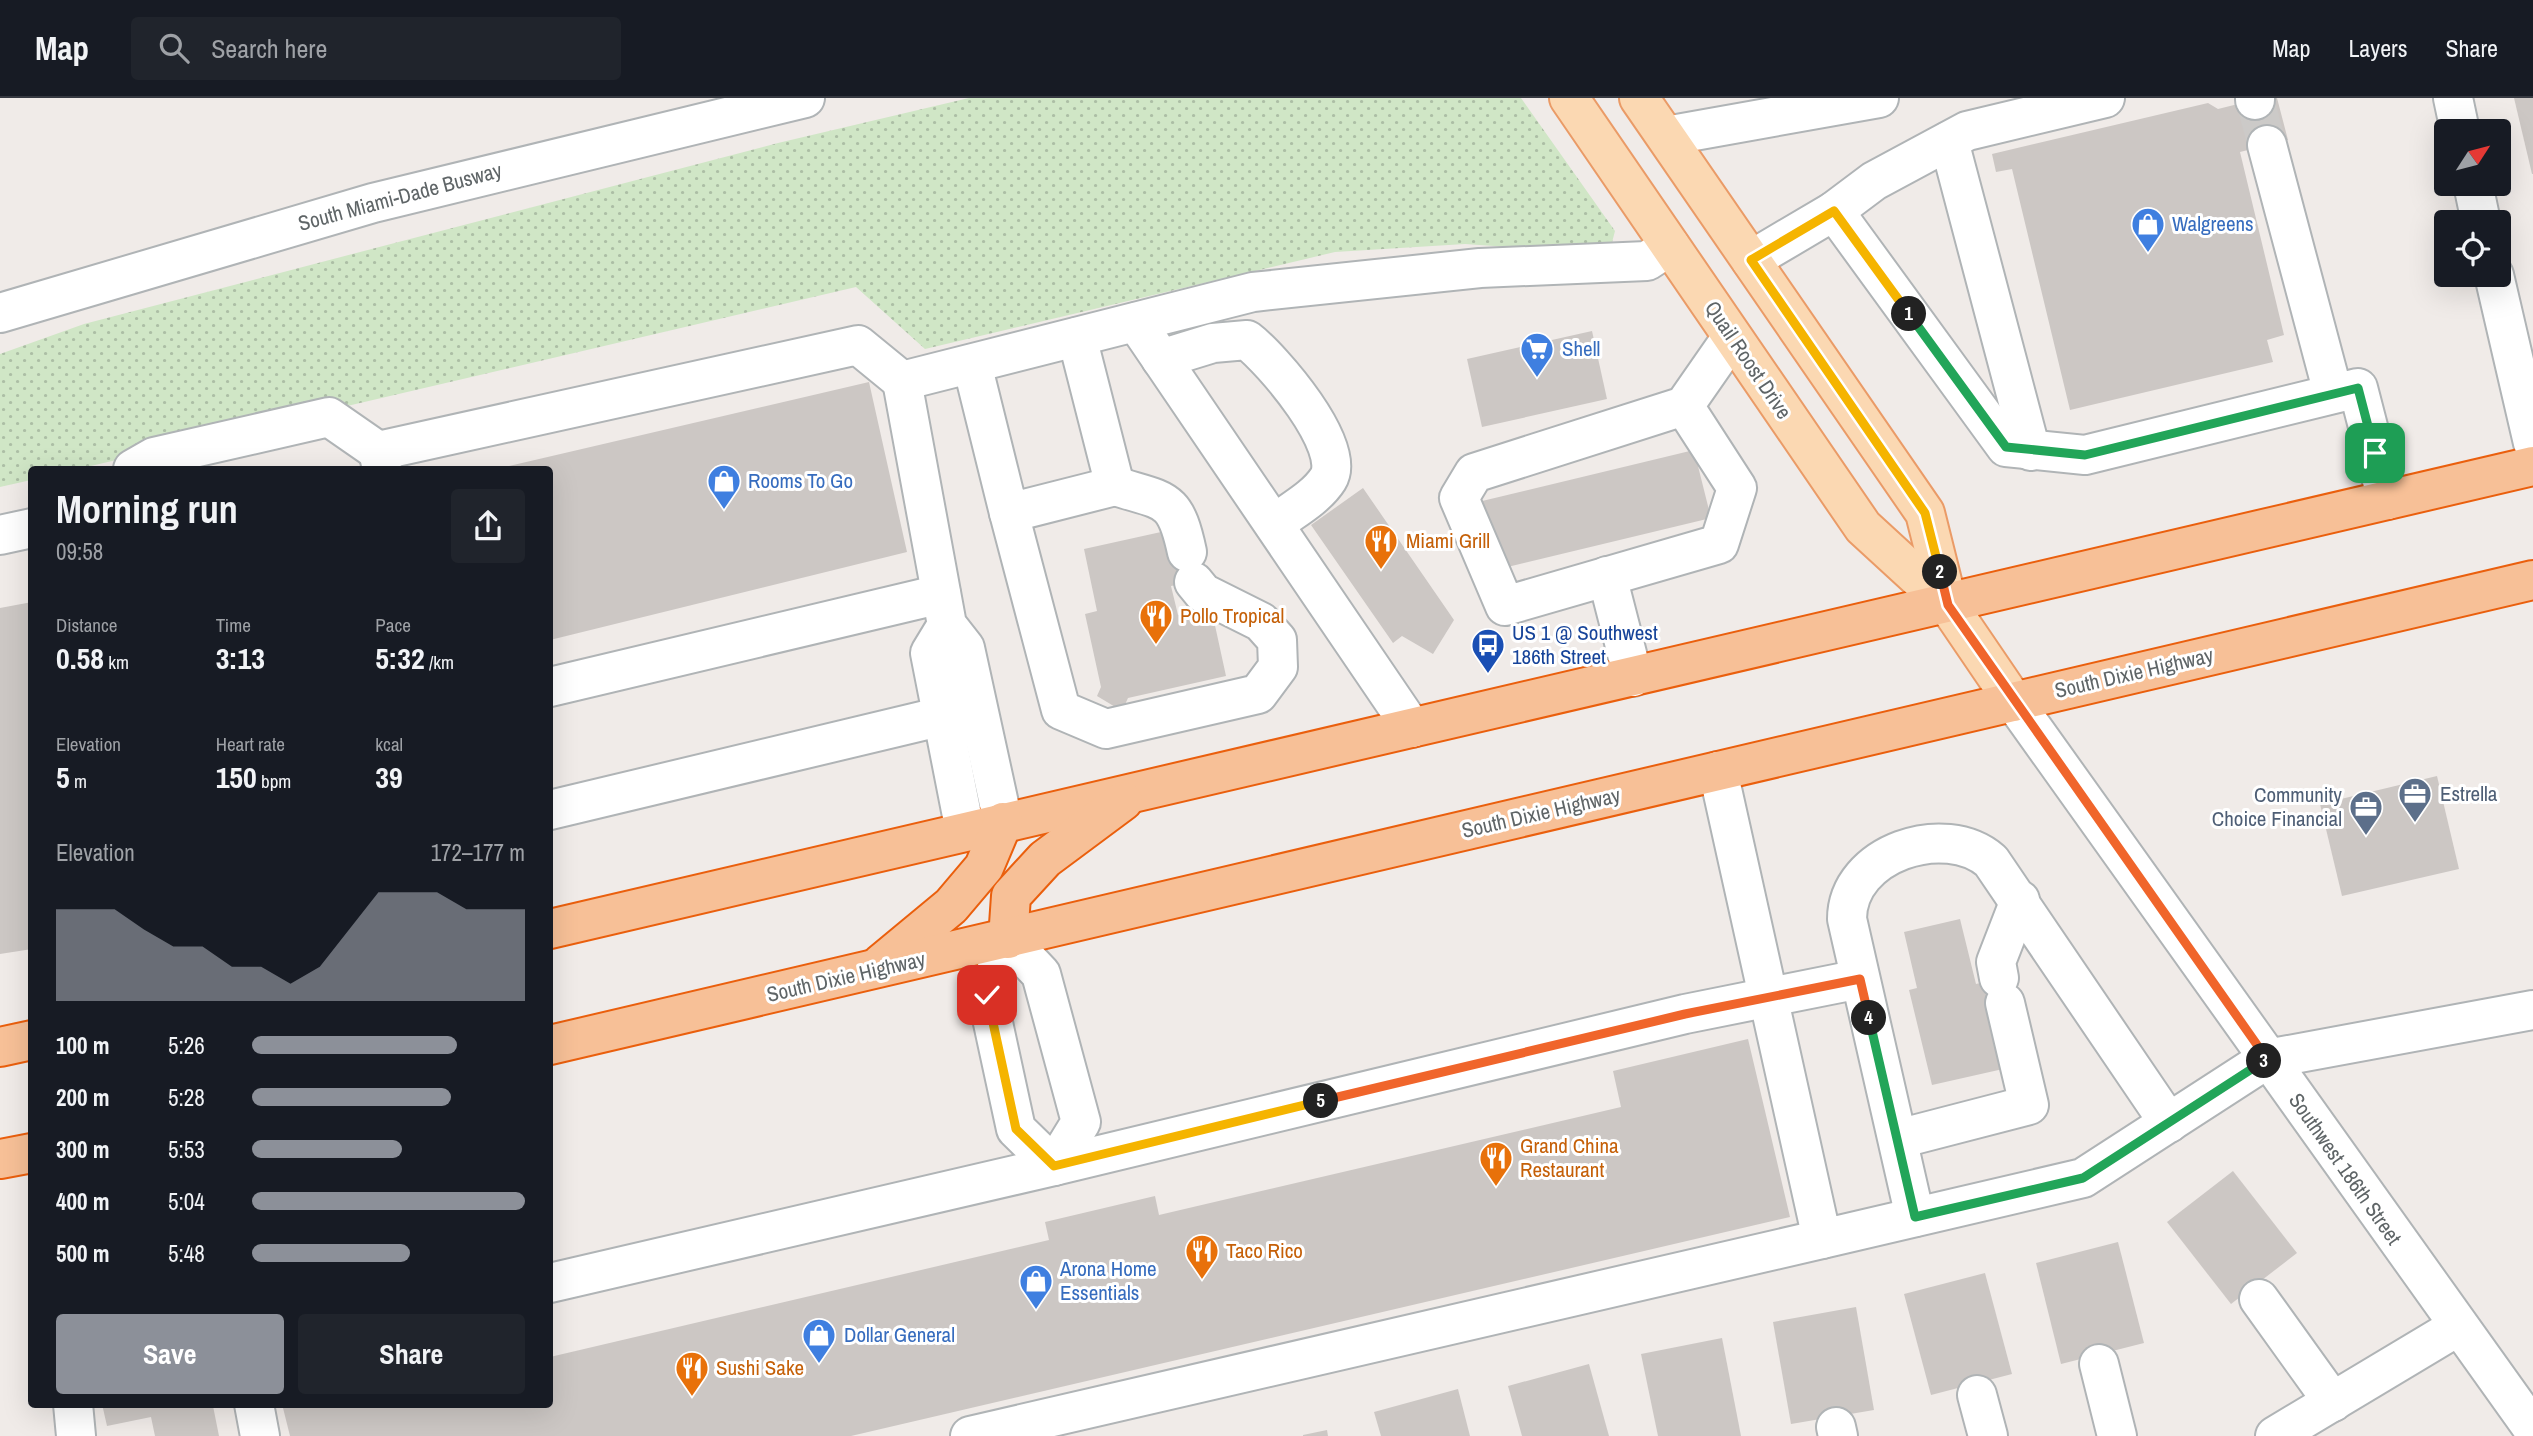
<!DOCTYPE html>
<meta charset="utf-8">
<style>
:root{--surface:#171b24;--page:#20242c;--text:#f1f3f6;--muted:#9ea1a6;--line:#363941;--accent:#8c9099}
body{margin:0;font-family:"Archivo Narrow",sans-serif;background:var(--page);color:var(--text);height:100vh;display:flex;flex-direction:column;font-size:26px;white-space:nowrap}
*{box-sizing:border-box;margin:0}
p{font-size:23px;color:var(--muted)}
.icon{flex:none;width:38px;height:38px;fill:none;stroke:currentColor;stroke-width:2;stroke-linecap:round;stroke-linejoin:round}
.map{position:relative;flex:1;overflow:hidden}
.drawer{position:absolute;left:28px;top:368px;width:525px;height:942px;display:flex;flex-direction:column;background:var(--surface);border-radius:7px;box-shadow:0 7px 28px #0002}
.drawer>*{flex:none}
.needle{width:46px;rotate:54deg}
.tools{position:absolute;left:2434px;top:21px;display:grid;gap:14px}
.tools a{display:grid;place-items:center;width:77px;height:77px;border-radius:7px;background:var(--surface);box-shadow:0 7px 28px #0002;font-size:35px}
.pin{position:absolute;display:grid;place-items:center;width:60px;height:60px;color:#fff;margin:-30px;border-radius:14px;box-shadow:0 4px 10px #0006}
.km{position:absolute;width:35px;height:35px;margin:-18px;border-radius:50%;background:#222;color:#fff;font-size:19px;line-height:35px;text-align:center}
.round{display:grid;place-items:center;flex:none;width:74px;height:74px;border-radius:7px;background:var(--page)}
.headline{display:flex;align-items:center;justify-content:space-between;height:119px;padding:0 28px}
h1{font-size:38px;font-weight:700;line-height:52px}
.metrics{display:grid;grid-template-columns:repeat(3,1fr);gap:10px;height:119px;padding:7px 28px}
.metrics div{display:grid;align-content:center}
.metrics b{font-size:30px;font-weight:700}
.metrics small{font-size:19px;font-weight:400}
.metrics p{font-size:19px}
.chart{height:196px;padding:14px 28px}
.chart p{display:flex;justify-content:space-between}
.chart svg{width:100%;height:126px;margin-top:7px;fill:var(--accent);opacity:.7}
.primary-button{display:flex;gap:14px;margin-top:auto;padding:14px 28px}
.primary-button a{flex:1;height:80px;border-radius:7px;background:var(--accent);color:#fff;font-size:28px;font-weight:700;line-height:80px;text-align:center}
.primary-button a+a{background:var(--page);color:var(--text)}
ul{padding:0 28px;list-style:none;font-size:23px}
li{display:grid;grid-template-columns:112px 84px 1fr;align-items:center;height:52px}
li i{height:18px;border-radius:9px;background:var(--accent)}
header{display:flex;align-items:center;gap:42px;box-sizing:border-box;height:98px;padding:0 35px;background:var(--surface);border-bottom:2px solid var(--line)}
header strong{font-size:33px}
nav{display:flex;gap:38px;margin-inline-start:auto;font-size:24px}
.search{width:490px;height:63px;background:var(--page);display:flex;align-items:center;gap:18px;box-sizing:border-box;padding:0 24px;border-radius:7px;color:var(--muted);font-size:26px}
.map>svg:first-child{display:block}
.grass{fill:url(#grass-dots)}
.building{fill:#ccc7c4}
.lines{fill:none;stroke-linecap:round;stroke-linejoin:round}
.minor-tunnel{stroke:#cccac8;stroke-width:38;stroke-dasharray:38 19;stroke-linecap:butt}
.minor-casing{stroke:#b0b4b6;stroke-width:42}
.major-casing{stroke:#ea9b67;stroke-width:42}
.highway-casing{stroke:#ea5f0d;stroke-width:42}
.minor{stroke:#fff;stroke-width:38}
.major{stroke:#fbd8b2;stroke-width:38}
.highway{stroke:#f7c097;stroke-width:38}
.split-1-casing{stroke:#fff;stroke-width:14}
.split-2-casing{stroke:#fff;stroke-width:14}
.split-3-casing{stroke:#fff;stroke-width:14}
.split-4-casing{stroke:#fff;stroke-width:14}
.split-5-casing{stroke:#fff;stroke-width:14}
.split-6-casing{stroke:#fff;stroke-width:14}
.split-1{stroke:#22a559;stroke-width:9}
.split-2{stroke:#f5b400;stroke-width:9}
.split-3{stroke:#f0652b;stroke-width:9}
.split-4{stroke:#22a559;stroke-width:9}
.split-5{stroke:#f0652b;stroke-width:9}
.split-6{stroke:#f5b400;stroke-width:9}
.labels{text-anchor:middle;stroke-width:6;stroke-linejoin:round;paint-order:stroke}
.street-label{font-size:21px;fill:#5f6567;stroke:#fff}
.shop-label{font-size:21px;fill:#366cbe;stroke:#fff;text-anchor:start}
.food-label{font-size:21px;fill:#c56008;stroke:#fff;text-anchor:start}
.transit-label{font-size:21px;fill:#164399;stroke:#fff;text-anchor:start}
.service-label{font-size:21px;fill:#4e5e75;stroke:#fff;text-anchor:start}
</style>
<header>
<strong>Map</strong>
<div class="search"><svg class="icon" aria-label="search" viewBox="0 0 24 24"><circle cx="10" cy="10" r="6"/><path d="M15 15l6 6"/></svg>Search here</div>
<nav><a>Map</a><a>Layers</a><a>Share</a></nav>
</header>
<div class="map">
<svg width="2533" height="1338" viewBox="0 0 2533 1338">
<defs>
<pattern id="grass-dots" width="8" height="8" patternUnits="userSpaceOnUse" patternTransform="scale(1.75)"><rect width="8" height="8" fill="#d0e6c6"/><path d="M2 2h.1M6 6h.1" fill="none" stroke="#acbea5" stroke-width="1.8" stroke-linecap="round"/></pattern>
</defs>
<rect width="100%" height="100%" fill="#f0ebe8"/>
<polygon class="grass" points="969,0 1521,0 1615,133 1609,156 1465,146 1335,154 925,251 856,189 78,371 32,371 31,382 0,389 0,256 84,226 778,45"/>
<g class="building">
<polygon points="2262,0 2277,0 2288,42 2240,54 2284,237 2267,242 2273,264 2070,312 2012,71 1996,74 1992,56 2208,5 2218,11"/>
<polygon points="2514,0 2533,0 2533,76 2532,76"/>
<polygon points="1592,233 1607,301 1482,329 1467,261"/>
<polygon points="869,284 907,454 550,542 550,371 500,370"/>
<polygon points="1694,352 1711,420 1495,472 1478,404"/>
<polygon points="1363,390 1454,522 1433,556 1402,538 1393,545 1311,427"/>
<polygon points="1161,434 1167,457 1190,454 1198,483 1171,488 1178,517 1211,509 1226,578 1128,600 1122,613 1097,598 1101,589 1085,516 1097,513 1084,451"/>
<polygon points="32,504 32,851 0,856 0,510"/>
<polygon points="2437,678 2459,771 2342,798 2320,706"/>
<polygon points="1960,821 1976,886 2010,878 2003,971 1932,987 1909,892 1917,890 1904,834"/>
<polygon points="1748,941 1790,1119 851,1338 290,1338 282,1306 550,1306 550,1259 1049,1142 1045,1124 1155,1098 1159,1117 1621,1009 1613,973"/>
<polygon points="2233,1073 2297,1155 2231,1206 2167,1124"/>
<polygon points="2118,1144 2144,1245 2061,1266 2036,1165"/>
<polygon points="1985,1175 2012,1276 1931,1297 1904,1196"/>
<polygon points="1856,1209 1874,1312 1791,1326 1773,1224"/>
<polygon points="1722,1240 1741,1338 1658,1338 1641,1256"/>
<polygon points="1589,1266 1609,1338 1522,1338 1508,1288"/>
<polygon points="1458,1291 1470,1338 1381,1338 1374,1314"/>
<polygon points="102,1306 221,1306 213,1308 219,1338 155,1338 151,1319 107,1328"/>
<polygon points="1327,1332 1328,1338 1303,1338 1303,1337"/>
</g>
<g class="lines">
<polyline class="minor-tunnel" points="2255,2 2267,47"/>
<defs>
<g id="minor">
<polyline points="2255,0 2255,2"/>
<polyline points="2453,0 2460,33"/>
<polyline points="1666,38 1879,0"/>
<polyline points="1949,43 2031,353"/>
<polyline points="2267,47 2333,295"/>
<polyline points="2473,86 2481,124"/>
<polyline points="1834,113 1874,83 1967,33 2105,0"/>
<polyline points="1751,162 1834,113 2006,349 2085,357 2358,290 2387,402"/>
<polyline points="2494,177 2533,345"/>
<polyline points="0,215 373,105 805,0"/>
<polyline points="1136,224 1412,630"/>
<path d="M 1161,261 L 1213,245 L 1247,242 C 1272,261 1348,349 1328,381 C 1316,400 1291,413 1274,426"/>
<polyline points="972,266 1009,415 1115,388 1077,239"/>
<polyline points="1684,308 1474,375 1459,400 1505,508 1719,446 1737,390 1684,308 1732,239"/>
<polyline points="133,371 154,359 329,319 378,353"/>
<polyline points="382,371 378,353 858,247 902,283"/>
<path d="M 1115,388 C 1166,404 1175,398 1187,454"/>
<polyline points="1009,415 1061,612 1106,631 1258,596 1278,569 1277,542 1261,524 1203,495 1194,484"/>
<polyline points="0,437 32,430"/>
<polyline points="1607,478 1633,579"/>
<polyline points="947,527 930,555 965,733"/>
<polyline points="550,589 941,496"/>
<polyline points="2014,604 2533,1331"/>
<polyline points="1718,673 1822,1141 2083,1080 2267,961 2533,912"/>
<polyline points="550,712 943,618"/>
<polyline points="1003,724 965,550 947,527 902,283 1253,194 1480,170 1647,163 1670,148"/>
<polygon points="1008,841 1041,876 1081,1024 1054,1068 1016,1031 987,897"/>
<polyline points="1999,880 1996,864 2020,802"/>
<polyline points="1898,1041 2029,1007 2005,905"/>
<path d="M 1915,1119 L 1847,821 C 1847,755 1945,723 1991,763 L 2169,1025"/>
<polyline points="550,1185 1054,1068 1685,916 1860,881"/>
<polyline points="2259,1201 2333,1304"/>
<polyline points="2099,1266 2117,1338"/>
<polyline points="1977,1297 1988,1338"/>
<polyline points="73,1306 76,1338"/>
<polyline points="254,1306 260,1338"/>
<polyline points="1836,1329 1838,1338"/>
<polyline points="970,1338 1822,1141"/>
<polyline points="2275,1338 2457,1229"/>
</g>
<g id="major">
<polyline points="1569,0 1863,429 1948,507 2014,604"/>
<polyline points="1639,0 1925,415 1948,507"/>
</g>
<g id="highway">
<polyline points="550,831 2533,368"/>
<polyline points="1008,841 1011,798 1045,761 1123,703"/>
<polyline points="881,866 951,808 984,769 1003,724"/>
<polyline points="550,947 2533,482"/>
<polyline points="0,949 32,942"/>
<polyline points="0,1061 32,1055"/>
</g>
</defs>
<use href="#minor" class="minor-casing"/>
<use href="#major" class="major-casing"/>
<use href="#highway" class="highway-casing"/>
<use href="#minor" class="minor"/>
<use href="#major" class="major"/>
<use href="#highway" class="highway"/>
</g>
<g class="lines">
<defs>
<polyline id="split-1" points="1909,216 2006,349 2085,357 2358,290 2375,355"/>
<polyline id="split-2" points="1909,216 1834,113 1751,162 1925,415 1940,474"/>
<polyline id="split-3" points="1940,474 1948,507 2267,961 2264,963"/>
<polyline id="split-4" points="1869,920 1915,1119 2083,1080 2264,963"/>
<polyline id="split-5" points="1321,1003 1685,916 1860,881 1869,920"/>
<polyline id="split-6" points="987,897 1016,1031 1054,1068 1321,1003"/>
</defs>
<use href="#split-1" class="split-1-casing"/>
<use href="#split-2" class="split-2-casing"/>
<use href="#split-3" class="split-3-casing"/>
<use href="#split-4" class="split-4-casing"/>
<use href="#split-5" class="split-5-casing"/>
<use href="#split-6" class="split-6-casing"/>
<use href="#split-1" class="split-1"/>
<use href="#split-2" class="split-2"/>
<use href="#split-3" class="split-3"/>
<use href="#split-4" class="split-4"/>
<use href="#split-5" class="split-5"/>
<use href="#split-6" class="split-6"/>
</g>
<defs>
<symbol id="shop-pin" viewBox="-11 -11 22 30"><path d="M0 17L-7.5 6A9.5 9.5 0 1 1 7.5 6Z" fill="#3f7fe0" stroke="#fff"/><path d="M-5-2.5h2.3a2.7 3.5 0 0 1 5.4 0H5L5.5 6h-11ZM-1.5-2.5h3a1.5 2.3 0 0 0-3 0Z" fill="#fff"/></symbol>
<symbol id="supermarket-pin" viewBox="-11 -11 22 30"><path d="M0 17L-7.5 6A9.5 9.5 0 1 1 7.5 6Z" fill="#3f7fe0" stroke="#fff"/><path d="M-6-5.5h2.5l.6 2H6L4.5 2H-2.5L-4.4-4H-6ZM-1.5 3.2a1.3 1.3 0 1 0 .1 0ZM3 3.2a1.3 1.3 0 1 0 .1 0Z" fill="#fff"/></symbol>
<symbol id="restaurant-pin" viewBox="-11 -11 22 30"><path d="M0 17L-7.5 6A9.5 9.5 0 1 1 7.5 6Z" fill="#e8710a" stroke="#fff"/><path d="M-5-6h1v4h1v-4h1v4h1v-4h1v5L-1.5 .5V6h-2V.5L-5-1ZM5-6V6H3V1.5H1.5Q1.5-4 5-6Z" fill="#fff"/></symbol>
<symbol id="bus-pin" viewBox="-11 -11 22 30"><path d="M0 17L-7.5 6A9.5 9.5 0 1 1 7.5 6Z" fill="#1a4fb4" stroke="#fff"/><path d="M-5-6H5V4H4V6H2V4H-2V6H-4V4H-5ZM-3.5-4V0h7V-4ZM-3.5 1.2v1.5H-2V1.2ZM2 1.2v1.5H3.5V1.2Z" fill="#fff"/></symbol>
<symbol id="office-pin" viewBox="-11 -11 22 30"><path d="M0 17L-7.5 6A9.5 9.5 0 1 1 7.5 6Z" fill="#5c6f8a" stroke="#fff"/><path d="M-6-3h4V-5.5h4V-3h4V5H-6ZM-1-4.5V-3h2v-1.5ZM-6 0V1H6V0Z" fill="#fff"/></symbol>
</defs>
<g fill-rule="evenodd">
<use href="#shop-pin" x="2129" y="107" width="38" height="52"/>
<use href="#supermarket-pin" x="1518" y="232" width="38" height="52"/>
<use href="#shop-pin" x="705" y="364" width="38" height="52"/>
<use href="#restaurant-pin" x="1362" y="424" width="38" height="52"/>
<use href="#restaurant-pin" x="1137" y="499" width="38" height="52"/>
<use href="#bus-pin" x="1469" y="528" width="38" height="52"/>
<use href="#office-pin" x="2396" y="677" width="38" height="52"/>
<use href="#office-pin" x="2347" y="690" width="38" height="52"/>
<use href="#restaurant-pin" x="1477" y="1041" width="38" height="52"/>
<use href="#restaurant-pin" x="1183" y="1134" width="38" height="52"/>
<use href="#shop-pin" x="1017" y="1164" width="38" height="52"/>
<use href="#shop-pin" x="800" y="1218" width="38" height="52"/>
<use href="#restaurant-pin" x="673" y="1251" width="38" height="52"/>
</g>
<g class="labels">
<g class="street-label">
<text transform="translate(400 99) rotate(-15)" y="7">South Miami-Dade Busway</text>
<text transform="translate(1748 262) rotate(56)" y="7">Quail Roost Drive</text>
<text transform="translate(2134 575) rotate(-13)" y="7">South Dixie Highway</text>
<text transform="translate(1541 715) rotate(-13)" y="7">South Dixie Highway</text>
<text transform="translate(846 879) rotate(-13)" y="7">South Dixie Highway</text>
<text transform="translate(2345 1071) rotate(55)" y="7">Southwest 186th Street</text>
</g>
<g class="shop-label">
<text x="2172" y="133">Walgreens</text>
<text x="1562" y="258">Shell</text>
<text x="748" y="390">Rooms To Go</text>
<text x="1060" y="1178">Arona Home<tspan x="1060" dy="24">Essentials</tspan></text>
<text x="844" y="1244">Dollar General</text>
</g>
<g class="food-label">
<text x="1406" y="450">Miami Grill</text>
<text x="1180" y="525">Pollo Tropical</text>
<text x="1520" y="1055">Grand China<tspan x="1520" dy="24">Restaurant</tspan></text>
<text x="1226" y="1160">Taco Rico</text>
<text x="716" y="1277">Sushi Sake</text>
</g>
<g class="transit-label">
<text x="1512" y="542">US 1 @ Southwest<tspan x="1512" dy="24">186th Street</tspan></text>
</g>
<g class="service-label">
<text x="2440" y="703">Estrella</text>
<text x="2342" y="704" text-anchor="end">Community<tspan x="2342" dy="24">Choice Financial</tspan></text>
</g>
</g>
</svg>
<div class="tools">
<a><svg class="needle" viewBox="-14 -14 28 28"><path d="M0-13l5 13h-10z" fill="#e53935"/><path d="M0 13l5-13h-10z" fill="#9ea1a6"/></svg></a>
<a><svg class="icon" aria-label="locate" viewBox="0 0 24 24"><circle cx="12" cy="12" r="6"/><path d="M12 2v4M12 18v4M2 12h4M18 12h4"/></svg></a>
</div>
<div class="pin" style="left:2375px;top:355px;background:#1e9e55"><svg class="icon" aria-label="arrive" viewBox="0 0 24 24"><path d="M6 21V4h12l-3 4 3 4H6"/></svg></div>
<div class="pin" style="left:987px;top:897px;background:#d93025"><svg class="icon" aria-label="check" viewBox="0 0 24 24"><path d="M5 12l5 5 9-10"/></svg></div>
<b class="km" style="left:1909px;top:216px">1</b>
<b class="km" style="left:1940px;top:474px">2</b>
<b class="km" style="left:2264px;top:963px">3</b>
<b class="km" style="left:1869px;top:920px">4</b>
<b class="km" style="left:1321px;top:1003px">5</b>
<section class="drawer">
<div class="headline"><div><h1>Morning run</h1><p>09:58</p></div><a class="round"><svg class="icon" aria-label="share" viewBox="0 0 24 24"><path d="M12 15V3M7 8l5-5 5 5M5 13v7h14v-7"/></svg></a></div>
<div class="metrics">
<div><p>Distance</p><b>0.58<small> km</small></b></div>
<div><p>Time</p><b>3:13</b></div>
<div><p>Pace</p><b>5:32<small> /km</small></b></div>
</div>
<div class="metrics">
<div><p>Elevation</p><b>5<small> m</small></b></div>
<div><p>Heart rate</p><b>150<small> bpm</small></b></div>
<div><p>kcal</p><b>39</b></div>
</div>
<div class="chart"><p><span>Elevation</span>172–177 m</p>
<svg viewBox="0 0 160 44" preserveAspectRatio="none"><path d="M0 44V12L10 12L20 12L30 19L40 25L50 25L60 32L70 32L80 38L90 32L100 19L110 6L120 6L130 6L140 12L150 12L160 12V44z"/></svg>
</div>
<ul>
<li><b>100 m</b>5:26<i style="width:75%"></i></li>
<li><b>200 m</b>5:28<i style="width:73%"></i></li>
<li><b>300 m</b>5:53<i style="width:55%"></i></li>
<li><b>400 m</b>5:04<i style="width:100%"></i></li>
<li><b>500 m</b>5:48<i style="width:58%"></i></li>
</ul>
<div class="primary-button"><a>Save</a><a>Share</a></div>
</section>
</div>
